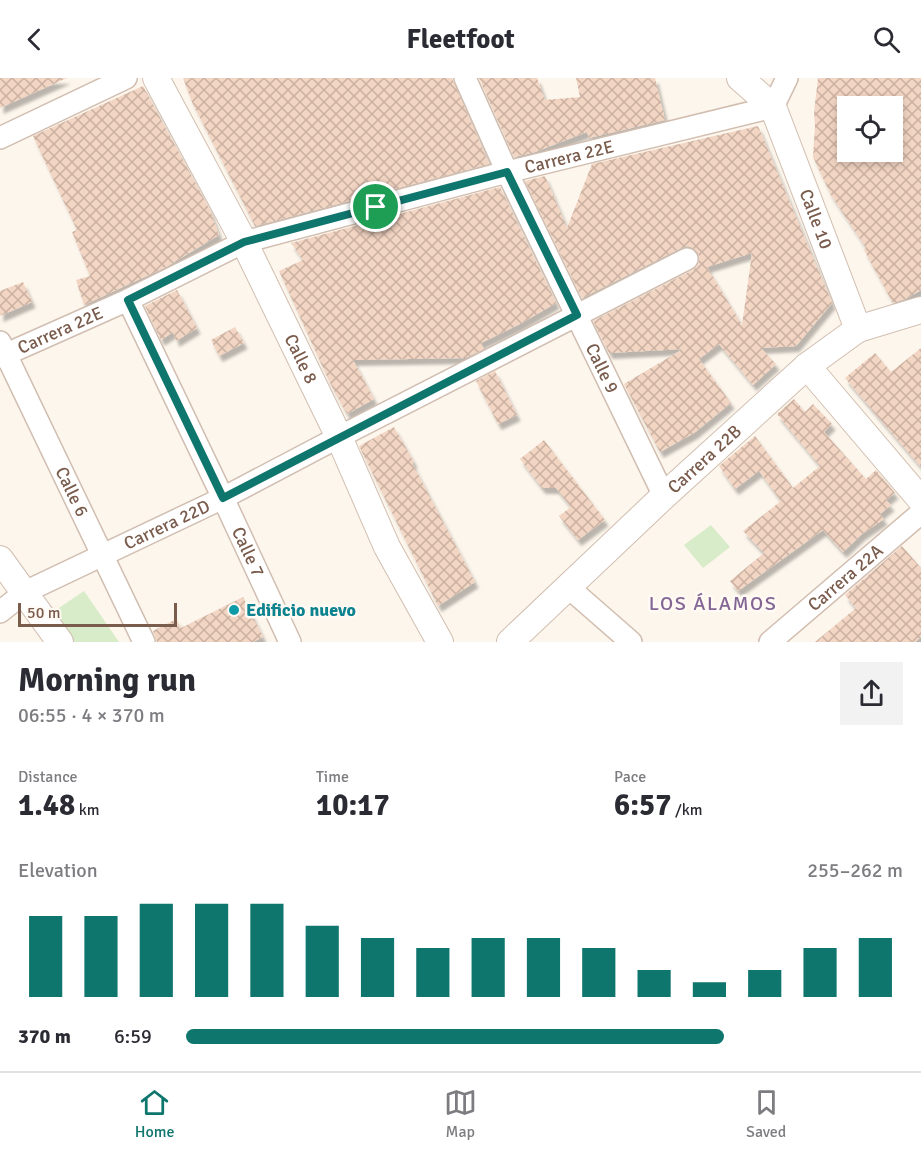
<!DOCTYPE html>
<meta charset="utf-8">
<style>
:root{--surface:#fff;--page:#f2f2f3;--text:#2b2b33;--muted:#7c7c81;--line:#e1e1e2;--accent:#0f766e}
body{margin:0;font-family:Signika,sans-serif;background:var(--page);color:var(--text);height:100vh;display:flex;flex-direction:column;font-size:22px;white-space:nowrap}
*{box-sizing:border-box;margin:0}
p{font-size:20px;color:var(--muted)}
.icon{flex:none;width:33px;height:33px;fill:none;stroke:currentColor;stroke-width:2;stroke-linecap:round;stroke-linejoin:round}
.map{position:relative;height:564px;overflow:hidden}
.details{display:flex;flex-direction:column;background:var(--surface);flex:1}
.details>*{flex:none}
.buttons{position:absolute;left:837px;top:18px;display:grid;gap:12px}
.buttons a{display:grid;place-items:center;width:66px;height:66px;border-radius:0px;background:var(--surface);box-shadow:0 3px 9px #0003;font-size:30px}
.scale{position:absolute;left:18px;bottom:15px;width:159px;box-sizing:border-box;padding-left:6px;border:3px solid #7a5c4d;border-top:0;font-size:16px;line-height:21px;white-space:nowrap;color:#7a5c4d;-webkit-text-stroke:4px #fffaf3;paint-order:stroke}
.pin{position:absolute;display:grid;place-items:center;width:51px;height:51px;color:#fff;margin:-26px;border:3px solid #fff;border-radius:50%;box-shadow:0 2px 6px #0007}
.round{display:grid;place-items:center;flex:none;width:63px;height:63px;border-radius:0px;background:var(--page)}
.summary{display:flex;align-items:center;justify-content:space-between;height:102px;padding:0 18px}
h1{font-size:33px;font-weight:700;line-height:45px}
.metrics{display:grid;grid-template-columns:repeat(3,1fr);gap:9px;height:102px;padding:6px 18px}
.metrics div{display:grid;align-content:center}
.metrics b{font-size:30px;font-weight:700}
.metrics small{font-size:16px;font-weight:400}
.metrics p{font-size:16px}
.chart{height:168px;padding:12px 18px}
.chart p{display:flex;justify-content:space-between}
.chart svg{width:100%;height:108px;margin-top:6px;stroke:var(--accent);stroke-width:6}
ul{padding:0 18px;list-style:none;font-size:20px}
li{display:grid;grid-template-columns:96px 72px 1fr;align-items:center;height:45px}
li i{height:15px;border-radius:8px;background:var(--accent)}
header{display:flex;justify-content:space-between;align-items:center;height:78px;padding:0 18px;background:var(--surface);font-size:27px;font-weight:700}
.menu{display:flex;justify-content:space-around;align-items:center;height:84px;border-top:2px solid var(--line);background:var(--surface);font-size:16px;color:var(--muted)}
.menu a{display:grid;justify-items:center;gap:3px}
.menu .current{color:var(--accent)}
.map>svg:first-child{display:block}
.grass{fill:#d8ecc9}
.building{fill:url(#building-cross-hatch);fill-rule:evenodd;filter:url(#shadow)}
.lines{fill:none;stroke-linecap:round;stroke-linejoin:round}
.minor-casing{stroke:#d1beb0;stroke-width:24}
.tertiary-casing{stroke:#d1beb0;stroke-width:28}
.minor{stroke:#fff;stroke-width:21}
.tertiary{stroke:#fff;stroke-width:26}
.route-casing{stroke:#fff;stroke-width:12}
.route{stroke:#0f766e;stroke-width:8}
.culture-dot{fill:#0f9aa8;stroke:#fffaf3;stroke-width:2}
.labels{text-anchor:middle;stroke-width:5;stroke-linejoin:round;paint-order:stroke}
.street-label{font-size:18px;fill:#7a5c4d;stroke:#fffaf3}
.culture-label{font-size:18px;font-weight:bold;fill:#0d838f;stroke:#fffaf3;text-anchor:start}
.neighbourhood-label{font-size:20px;letter-spacing:1.5px;fill:#846695;stroke:#fffaf3}
</style>
<header><svg class="icon" aria-label="back" viewBox="0 0 24 24"><path d="M15 5l-7 7 7 7"/></svg>Fleetfoot<svg class="icon" aria-label="search" viewBox="0 0 24 24"><circle cx="10" cy="10" r="6"/><path d="M15 15l6 6"/></svg></header>
<div class="map">
<svg width="921" height="564" viewBox="0 0 921 564">
<defs>
<pattern id="building-cross-hatch" width="8" height="8" patternUnits="userSpaceOnUse" patternTransform="scale(1.5)"><rect width="8" height="8" fill="#f3d5c3"/><path d="M0 0l8 8M0 8l8-8" fill="none" stroke="#cab0a1"/></pattern>
<filter id="shadow"><feDropShadow dx="3.5" dy="6" stdDeviation="1.5" flood-color="#0004"/></filter>
</defs>
<rect width="100%" height="100%" fill="#fdf6ec"/>
<g class="grass">
<polygon points="711,447 730,469 703,490 684,467"/>
<polygon points="84,513 119,564 69,564 50,536"/>
</g>
<g class="building">
<polygon points="0,0 67,0 0,30"/>
<polygon points="183,0 452,0 489,86 255,148 192,24"/>
<polygon points="479,0 537,0 545,22 580,19 576,0 655,0 665,42 589,60 587,54 535,74 514,79"/>
<path d="M 818,0 L 921,0 L 921,212 L 905,221 L 893,225 L 864,172 L 866,170 L 831,117 L 813,79 L 815,48 L 814,34 ZM 848,28 L 892,28 L 892,74 L 848,74 Z"/>
<polygon points="143,8 210,132 219,157 166,189 84,227 76,202 90,198 72,154 77,152 33,58"/>
<path d="M 758,48 L 832,225 L 796,268 L 761,270 L 776,286 L 753,307 L 719,266 L 699,281 L 731,325 L 694,355 L 660,374 L 624,306 L 683,271 L 609,275 L 593,243 L 693,192 L 698,187 L 699,176 L 693,170 L 687,168 L 681,170 L 582,220 L 525,103 L 545,98 L 567,150 L 592,86 ZM 752,175 L 742,247 L 707,189 Z"/>
<polygon points="500,109 556,225 520,246 481,265 484,271 465,280 353,282 374,321 347,336 330,305 279,193 303,182 291,165"/>
<polygon points="23,204 32,224 0,238 0,213"/>
<polygon points="177,212 197,250 176,263 173,254 161,262 145,228"/>
<polygon points="235,249 244,265 219,278 211,262"/>
<polygon points="921,270 921,389 845,300 875,275 891,294"/>
<polygon points="495,293 517,337 498,346 476,303"/>
<polygon points="794,321 805,334 813,326 832,346 824,354 866,401 876,392 895,415 886,422 891,427 880,436 884,441 862,456 843,474 823,452 738,513 730,503 764,475 743,453 781,423 759,393 735,411 719,388 755,358 793,410 820,388 777,336"/>
<polygon points="394,349 414,384 412,385 475,504 438,528 359,368"/>
<polygon points="544,362 605,442 578,462 559,438 571,429 556,410 542,410 520,381"/>
<polygon points="902,468 921,490 921,559 915,564 815,564 856,530 845,517"/>
<polygon points="243,519 263,559 253,564 157,564 153,553 176,541 181,550"/>
</g>
<g class="lines">
<defs>
<g id="minor">
<path id="s1" d="M 465,0 L 507,94 L 664,418"/>
<polyline points="0,60 126,0"/>
<path id="s2" d="M 128,222 L 223,420 L 290,564"/>
<path id="s3" d="M 0,264 L 144,564"/>
<path id="s4" d="M 0,279 L 128,222 L 244,164 L 507,94 L 773,29 L 787,0"/>
<polyline points="568,509 631,564"/>
<path id="s5" d="M 0,534 L 25,514 L 223,420 L 339,359 L 687,181"/>
<path id="s6" d="M 770,564 L 921,435"/>
</g>
<g id="tertiary">
<path id="s7" d="M 156,0 L 244,164 L 339,359 L 387,469 L 440,564"/>
<path id="s8" d="M 740,0 L 773,29 L 858,251"/>
<polyline points="807,288 921,422"/>
<polyline points="0,481 60,564"/>
<path id="s9" d="M 510,564 L 664,418 L 807,288 L 858,251 L 921,232"/>
</g>
</defs>
<use href="#minor" class="minor-casing"/>
<use href="#tertiary" class="tertiary-casing"/>
<use href="#minor" class="minor"/>
<use href="#tertiary" class="tertiary"/>
</g>
<g class="lines">
<defs>
<polygon id="route" points="507,94 577,237 223,420 128,222 244,164"/>
</defs>
<use href="#route" class="route-casing"/>
<use href="#route" class="route"/>
</g>
<circle class="culture-dot" cx="234" cy="532" r="6"/>
<g class="labels">
<g class="street-label">
<text dy="6" stroke="none"><textPath href="#s4" startOffset="606">Carrera 22E</textPath></text>
<text dy="6" stroke="none"><textPath href="#s8" startOffset="164">Calle 10</textPath></text>
<text dy="6" stroke="none"><textPath href="#s4" startOffset="66">Carrera 22E</textPath></text>
<text dy="6" stroke="none"><textPath href="#s7" startOffset="316">Calle 8</textPath></text>
<text dy="6" stroke="none"><textPath href="#s1" startOffset="321">Calle 9</textPath></text>
<text dy="6" stroke="none"><textPath href="#s9" startOffset="267">Carrera 22B</textPath></text>
<text dy="6" stroke="none"><textPath href="#s3" startOffset="166">Calle 6</textPath></text>
<text dy="6" stroke="none"><textPath href="#s5" startOffset="189">Carrera 22D</textPath></text>
<text dy="6" stroke="none"><textPath href="#s2" startOffset="279">Calle 7</textPath></text>
<text dy="6" stroke="none"><textPath href="#s6" startOffset="99">Carrera 22A</textPath></text>
</g>
<g class="culture-label">
<text x="246" y="538">Edificio nuevo</text>
</g>
<g class="neighbourhood-label">
<text x="713" y="532">LOS ÁLAMOS</text>
</g>
</g>
</svg>
<div class="buttons">
<a><svg class="icon" aria-label="locate" viewBox="0 0 24 24"><circle cx="12" cy="12" r="6"/><path d="M12 2v4M12 18v4M2 12h4M18 12h4"/></svg></a>
</div>
<div class="scale">50 m</div>
<div class="pin" style="left:376px;top:129px;background:#1e9e55"><svg class="icon" aria-label="arrive" viewBox="0 0 24 24"><path d="M6 21V4h12l-3 4 3 4H6"/></svg></div>
</div>
<section class="details">
<div class="summary"><div><h1>Morning run</h1><p>06:55 · 4 × 370 m</p></div><a class="round"><svg class="icon" aria-label="share" viewBox="0 0 24 24"><path d="M12 15V3M7 8l5-5 5 5M5 13v7h14v-7"/></svg></a></div>
<div class="metrics">
<div><p>Distance</p><b>1.48<small> km</small></b></div>
<div><p>Time</p><b>10:17</b></div>
<div><p>Pace</p><b>6:57<small> /km</small></b></div>
</div>
<div class="chart"><p><span>Elevation</span>255–262 m</p>
<svg viewBox="0 0 160 44" preserveAspectRatio="none"><path d="M5 44V11M15 44V11M25 44V6M35 44V6M45 44V6M55 44V15M65 44V20M75 44V24M85 44V20M95 44V20M105 44V24M115 44V33M125 44V38M135 44V33M145 44V24M155 44V20"/></svg>
</div>
<ul>
<li><b>370 m</b>6:59<i style="width:75%"></i></li>
</ul>
</section>
<nav class="menu">
<a class="current"><svg class="icon" aria-label="home" viewBox="0 0 24 24"><path d="M3 11l9-7 9 7M6 9v11h12V9"/></svg>Home</a>
<a><svg class="icon" aria-label="map" viewBox="0 0 24 24"><path d="M3 6l6-2 6 2 6-2v14l-6 2-6-2-6 2zM9 4v14M15 6v14"/></svg>Map</a>
<a><svg class="icon" aria-label="saved" viewBox="0 0 24 24"><path d="M7 4h10v16l-5-4-5 4z"/></svg>Saved</a>
</nav>
